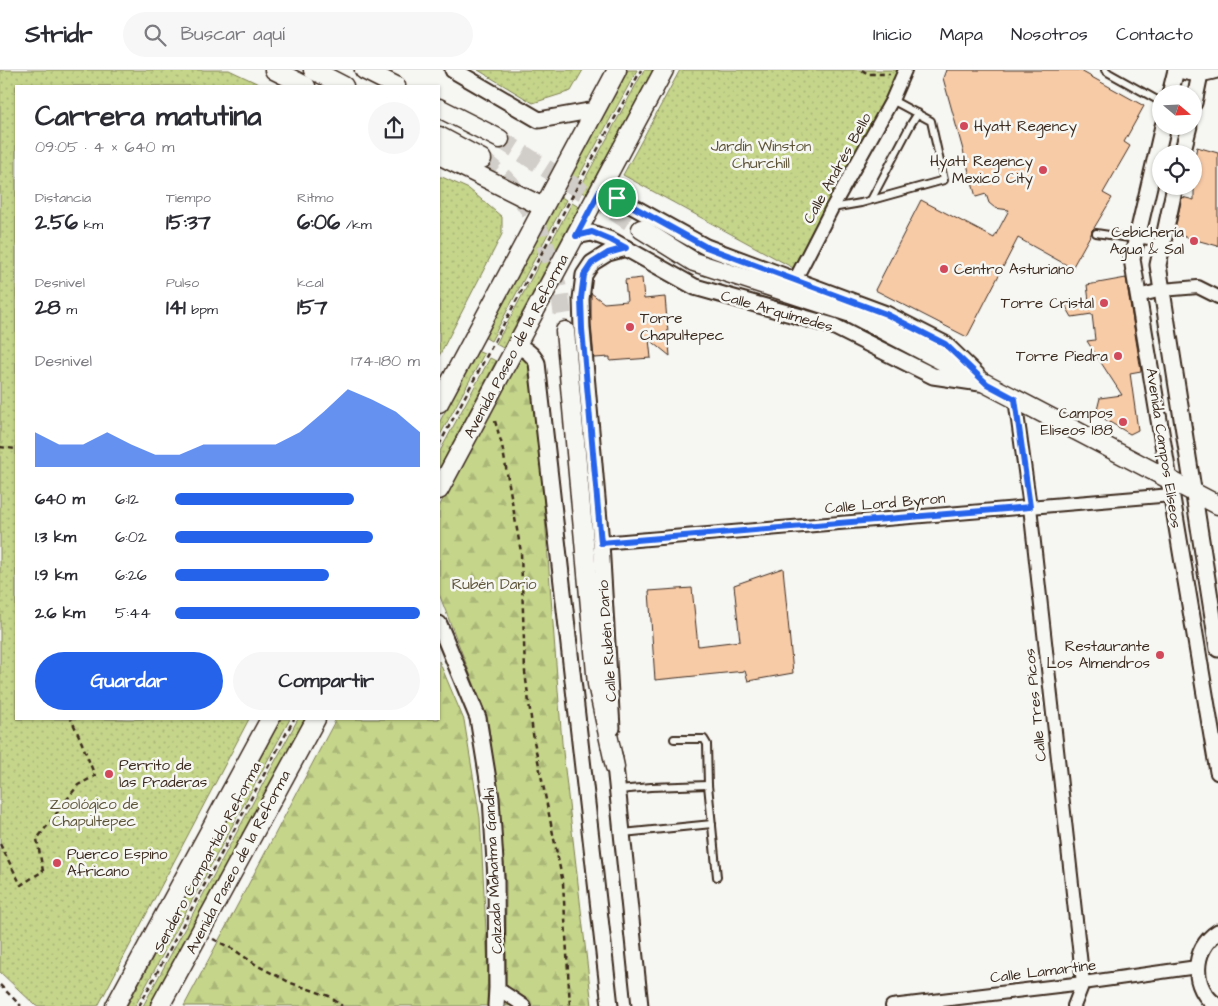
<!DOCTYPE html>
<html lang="es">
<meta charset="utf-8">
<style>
:root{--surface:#fff;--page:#f7f7f7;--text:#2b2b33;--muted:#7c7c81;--line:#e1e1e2;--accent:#2563eb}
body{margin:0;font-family:"Architects Daughter",sans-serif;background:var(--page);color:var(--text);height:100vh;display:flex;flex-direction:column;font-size:19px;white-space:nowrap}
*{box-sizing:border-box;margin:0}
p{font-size:16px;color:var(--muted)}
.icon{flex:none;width:28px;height:28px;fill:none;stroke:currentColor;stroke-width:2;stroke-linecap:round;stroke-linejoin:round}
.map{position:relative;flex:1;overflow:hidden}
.details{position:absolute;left:15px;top:15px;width:425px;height:635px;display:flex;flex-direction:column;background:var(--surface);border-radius:0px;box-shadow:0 1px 4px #0004}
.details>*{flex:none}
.needle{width:32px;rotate:109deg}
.fabs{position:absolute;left:1152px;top:15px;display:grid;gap:10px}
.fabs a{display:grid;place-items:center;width:50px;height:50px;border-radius:50%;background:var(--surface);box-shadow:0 1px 4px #0004;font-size:25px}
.pin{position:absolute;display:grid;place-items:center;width:42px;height:42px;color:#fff;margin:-21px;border:2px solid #fff;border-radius:50%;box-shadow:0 1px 5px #0007}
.round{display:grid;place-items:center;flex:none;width:52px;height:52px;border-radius:26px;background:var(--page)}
.overview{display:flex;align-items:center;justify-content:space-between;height:85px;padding:0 20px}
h1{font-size:28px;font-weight:700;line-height:38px}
.stats{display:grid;grid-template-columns:repeat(3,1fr);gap:8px;height:85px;padding:5px 20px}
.stats div{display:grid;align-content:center}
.stats b{font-size:21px;font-weight:700}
.stats small{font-size:14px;font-weight:400}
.stats p{font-size:14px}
.chart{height:140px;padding:10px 20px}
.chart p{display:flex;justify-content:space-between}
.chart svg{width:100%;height:90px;margin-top:5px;fill:var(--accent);opacity:.7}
.action{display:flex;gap:10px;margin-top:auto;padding:10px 20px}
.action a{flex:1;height:58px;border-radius:30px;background:var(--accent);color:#fff;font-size:20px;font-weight:700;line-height:58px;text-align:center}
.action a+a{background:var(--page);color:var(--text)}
ul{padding:0 20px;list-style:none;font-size:16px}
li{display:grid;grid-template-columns:80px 60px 1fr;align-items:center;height:38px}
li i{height:12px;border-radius:6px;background:var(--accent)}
header{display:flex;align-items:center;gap:30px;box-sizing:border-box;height:70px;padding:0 25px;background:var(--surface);border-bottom:1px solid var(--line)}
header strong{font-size:24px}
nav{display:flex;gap:28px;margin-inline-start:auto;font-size:18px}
.search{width:350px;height:45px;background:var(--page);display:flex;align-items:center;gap:12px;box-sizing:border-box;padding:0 18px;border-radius:28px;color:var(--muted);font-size:19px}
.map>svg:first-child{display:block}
.forest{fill:url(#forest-firs);stroke:#808054}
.park{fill:url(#park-dots);stroke:#808054}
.building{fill:#f8cba7;stroke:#3b2a1e}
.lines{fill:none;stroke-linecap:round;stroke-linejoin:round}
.secondary-tunnel{stroke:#d1cdc8;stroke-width:18;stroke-dasharray:18 9;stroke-linecap:butt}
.service-casing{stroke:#3b2a1e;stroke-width:10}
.minor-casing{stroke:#3b2a1e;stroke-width:16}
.tertiary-casing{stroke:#3b2a1e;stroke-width:19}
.secondary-casing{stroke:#3b2a1e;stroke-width:21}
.path{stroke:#3b2a1e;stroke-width:2.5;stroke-dasharray:5 4;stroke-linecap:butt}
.service{stroke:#f6f6f2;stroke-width:6}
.minor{stroke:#f6f6f2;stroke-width:12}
.tertiary{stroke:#f6f6f2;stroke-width:15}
.secondary{stroke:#f6f6f2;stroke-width:18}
.route-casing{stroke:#fff;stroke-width:10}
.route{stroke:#2563eb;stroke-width:6}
.poi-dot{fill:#d1495b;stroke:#f6f6f2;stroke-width:2}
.labels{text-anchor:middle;stroke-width:5;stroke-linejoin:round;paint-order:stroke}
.poi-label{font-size:15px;fill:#3b2a1e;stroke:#f6f6f2;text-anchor:end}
.park-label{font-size:15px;fill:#5e5539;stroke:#f6f6f2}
.street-label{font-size:15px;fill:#3b2a1e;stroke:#f6f6f2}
</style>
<header>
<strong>Stridr</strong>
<div class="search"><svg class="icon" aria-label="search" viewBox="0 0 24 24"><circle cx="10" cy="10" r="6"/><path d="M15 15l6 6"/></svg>Buscar aquí</div>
<nav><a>Inicio</a><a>Mapa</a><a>Nosotros</a><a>Contacto</a></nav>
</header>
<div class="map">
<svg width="1218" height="936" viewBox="0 0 1218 936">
<defs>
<pattern id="forest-firs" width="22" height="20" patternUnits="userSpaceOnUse" patternTransform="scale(1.25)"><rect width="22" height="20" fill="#c5d58a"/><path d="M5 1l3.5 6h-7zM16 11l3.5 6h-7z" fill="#aab777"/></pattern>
<pattern id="park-dots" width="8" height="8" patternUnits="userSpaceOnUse" patternTransform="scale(1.25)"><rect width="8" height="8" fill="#c5d58a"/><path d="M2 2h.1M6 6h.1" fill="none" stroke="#aab777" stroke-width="1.8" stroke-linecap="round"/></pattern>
</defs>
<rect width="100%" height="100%" fill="#f6f6f2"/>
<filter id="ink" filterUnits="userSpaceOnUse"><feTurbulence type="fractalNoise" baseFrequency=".02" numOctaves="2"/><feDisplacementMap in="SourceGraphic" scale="10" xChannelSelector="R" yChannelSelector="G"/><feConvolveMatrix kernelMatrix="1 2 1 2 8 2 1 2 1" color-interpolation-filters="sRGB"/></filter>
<g filter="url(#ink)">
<g class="forest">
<polygon points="515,286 528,289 534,302 562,673 592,936 506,936 506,813 488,650 439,524 439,437"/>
<polygon points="439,591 464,650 480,748 488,898 487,936 184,936 336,649 439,649"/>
</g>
<g class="park">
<polygon points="0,0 229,0 263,16 16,16 16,649 249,649 98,936 36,936 0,902"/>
<polygon points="478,0 583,0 571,21 533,33"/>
<polygon points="628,0 637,0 573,117 566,114"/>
<polygon points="644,0 653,0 586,124 579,120"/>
<polygon points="680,0 904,0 797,200 623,105"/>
<polygon points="439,107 442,107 469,119 502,147 502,164 494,180 439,286"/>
<polygon points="560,126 566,130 491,271 484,267"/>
<polygon points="572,133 579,137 503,278 496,274"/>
<polygon points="477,281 484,284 439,367 439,353"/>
<polygon points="490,288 496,291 439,399 439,383"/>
<polygon points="281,649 290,649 135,936 127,936"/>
<polygon points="298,649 306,649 152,936 143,936"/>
</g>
<g class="building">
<polygon points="946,0 1079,0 1144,36 1124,72 1130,76 1103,123 1112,128 1094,158 1092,160 1091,164 1072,198 1018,168 967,267 875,220 921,130 994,168 1009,140 995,138 989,133 986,124 976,127 943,8"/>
<polygon points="1197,77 1218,83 1218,176 1174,164 1182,127 1194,130 1194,90"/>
<polygon points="642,208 644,229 665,227 670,286 649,269 651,288 610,291 610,287 594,288 591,254 591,223 604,233 627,231 625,210"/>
<polygon points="1126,208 1141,301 1130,303 1138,360 1130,364 1096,344 1100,328 1122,325 1087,271 1095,270 1092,244 1072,247 1065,235 1089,231 1087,215"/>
<polygon points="783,498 793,603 748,611 745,601 655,610 649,521 692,518 698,576 740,571 734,515"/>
</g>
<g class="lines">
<g class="secondary-tunnel">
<polyline points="500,69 641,159"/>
<polyline points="482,89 510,113 535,148 548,183 560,225 565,261"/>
</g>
<defs>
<g id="service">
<polyline points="1105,0 1109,3 1161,32"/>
<polyline points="871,130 911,54 918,43"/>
<polyline points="832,138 861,133 944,110 931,51 892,30"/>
<polyline points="1096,163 1162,173"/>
<polyline points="674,669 704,669 707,674 708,715 717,807"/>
<polyline points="619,720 651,717 708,715"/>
<polyline points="623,763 712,754"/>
</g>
<g id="minor">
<polyline points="795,210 832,138 892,30 905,0"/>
<polyline points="1138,226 1162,220 1198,217 1218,227"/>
<polyline points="1015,329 1030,437 1083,913 1074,936"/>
<polyline points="601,473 1172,425"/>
<polyline points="497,918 524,936"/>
<polyline points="892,936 1083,913 1197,897"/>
</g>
<g id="tertiary">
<polyline points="453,0 539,50 595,40"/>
<path d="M 1180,0 C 1193,5 1204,4 1217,0"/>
<polyline points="1170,24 1176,0"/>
<polyline points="1194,33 1200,4"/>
<polyline points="1163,56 1132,189 1218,702"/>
<polyline points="1182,84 1189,56"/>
<polyline points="1175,116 1158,195 1218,579"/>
<polyline points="601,119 706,177 886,244 945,274 977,305"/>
<polyline points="576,166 592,163 611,170 695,217 833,256 933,306 980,313"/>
<path d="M 516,275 C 526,280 532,283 537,293 L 610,936"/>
<polyline points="439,554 478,648 491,728 496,808 497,918 496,936"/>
<polyline points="612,658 601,473 582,259 581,229 584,205 592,193 608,183 626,178"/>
<polyline points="614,686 640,936"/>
<path d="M 1217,936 C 1191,919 1191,879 1218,862"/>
</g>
<g id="secondary">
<polyline points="274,0 306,16"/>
<polyline points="313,0 344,16"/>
<polyline points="364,0 396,16"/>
<polyline points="439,38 500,69"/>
<polyline points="439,66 482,89"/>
<polyline points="439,85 543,137"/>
<polyline points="641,159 694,192 851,243 1218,435"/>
<polyline points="565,261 597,614 615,697"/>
<polyline points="439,333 617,0"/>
<polyline points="439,420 664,0"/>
<polyline points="115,936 270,649"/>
<polyline points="160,936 316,649"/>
</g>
</defs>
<use href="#service" class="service-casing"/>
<use href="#minor" class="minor-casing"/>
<use href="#tertiary" class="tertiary-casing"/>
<use href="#secondary" class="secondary-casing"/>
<g class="path">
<polyline points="862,0 868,4 890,4"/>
<polyline points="495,351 502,375 521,482 525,602 534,671 563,813 570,936"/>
<polyline points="439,375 576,119 641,0"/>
<polyline points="0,377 16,379"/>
<polyline points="0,774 21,815 43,801 37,769 78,715 95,706 79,666 71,649"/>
<polyline points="213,869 233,879 258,896 291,913 329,926 342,936"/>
<polyline points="0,915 21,936"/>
<polyline points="139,936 294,649"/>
</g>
<use href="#service" class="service"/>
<use href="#minor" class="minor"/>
<use href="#tertiary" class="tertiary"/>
<use href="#secondary" class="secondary"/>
</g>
</g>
<g class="lines" filter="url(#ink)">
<defs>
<polygon id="route" points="601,119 706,177 886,244 945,274 987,314 1015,329 1030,437 601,473 582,259 581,228 584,205 592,193 608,183 626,178 611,170 592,162 576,166"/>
</defs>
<use href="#route" class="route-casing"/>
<use href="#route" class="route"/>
</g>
<g class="poi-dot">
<circle cx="964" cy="56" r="5"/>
<circle cx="1043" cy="100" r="5"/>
<circle cx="1194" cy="171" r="5"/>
<circle cx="944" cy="199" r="5"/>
<circle cx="1104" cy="233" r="5"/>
<circle cx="630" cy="257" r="5"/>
<circle cx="1118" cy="286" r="5"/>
<circle cx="1123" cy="352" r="5"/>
<circle cx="1160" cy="585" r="5"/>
<circle cx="109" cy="704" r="5"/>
<circle cx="57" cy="793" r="5"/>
</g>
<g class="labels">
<g class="poi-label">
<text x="974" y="61" text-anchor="start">Hyatt Regency</text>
<text x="1033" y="96">Hyatt Regency<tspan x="1033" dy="17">Mexico City</tspan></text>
<text x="1184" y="167">Cebichería<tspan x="1184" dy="17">Agua &amp; Sal</tspan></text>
<text x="954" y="204" text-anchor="start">Centro Asturiano</text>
<text x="1094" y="238">Torre Cristal</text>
<text x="640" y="253" text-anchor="start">Torre<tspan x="640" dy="17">Chapultepec</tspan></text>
<text x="1108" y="291">Torre Piedra</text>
<text x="1113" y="348">Campos<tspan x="1113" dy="17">Eliseos 188</tspan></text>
<text x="1150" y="581">Restaurante<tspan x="1150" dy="17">Los Almendros</tspan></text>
<text x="119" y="700" text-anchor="start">Perrito de<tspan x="119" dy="17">las Praderas</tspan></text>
<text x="67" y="789" text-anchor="start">Puerco Espino<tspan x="67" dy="17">Africano</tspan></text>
</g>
<g class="park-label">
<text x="761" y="81">Jardín Winston<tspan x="761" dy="17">Churchill</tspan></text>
<text x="494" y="519">Rubén Dario</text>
<text x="94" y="739">Zoológico de<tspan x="94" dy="17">Chapultepec</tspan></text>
</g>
<g class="street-label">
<text transform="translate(837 98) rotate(-61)" y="5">Calle Andrés Bello</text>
<text transform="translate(777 241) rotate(16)" y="5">Calle Arquímedes</text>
<text transform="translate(516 276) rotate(-62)" y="5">Avenida Paseo de la Reforma</text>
<text transform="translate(1164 378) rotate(81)" y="5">Avenida Campos Elíseos</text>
<text transform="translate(885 433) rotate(-5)" y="5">Calle Lord Byron</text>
<text transform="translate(607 571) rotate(-94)" y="5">Calle Rubén Darío</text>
<text transform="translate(1035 635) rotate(-96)" y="5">Calle Tres Picos</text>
<text transform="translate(207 787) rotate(-62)" y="5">Sendero Compartido Reforma</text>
<text transform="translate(238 792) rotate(-62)" y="5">Avenida Paseo de la Reforma</text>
<text transform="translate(493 801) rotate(-93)" y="5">Calzada Mahatma Gandhi</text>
<text transform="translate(1043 901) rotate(-7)" y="5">Calle Lamartine</text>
</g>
</g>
</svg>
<div class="fabs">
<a><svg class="needle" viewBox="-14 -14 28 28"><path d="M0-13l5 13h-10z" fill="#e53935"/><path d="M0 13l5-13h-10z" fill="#7c7c81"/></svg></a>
<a><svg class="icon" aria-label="locate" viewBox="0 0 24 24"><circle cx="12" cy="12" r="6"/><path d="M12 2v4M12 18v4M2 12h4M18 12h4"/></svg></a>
</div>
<div class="pin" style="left:617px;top:128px;background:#1e9e55"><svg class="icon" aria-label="arrive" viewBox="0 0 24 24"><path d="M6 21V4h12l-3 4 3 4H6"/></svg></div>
<section class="details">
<div class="overview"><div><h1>Carrera matutina</h1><p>09:05 · 4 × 640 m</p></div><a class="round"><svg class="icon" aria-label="share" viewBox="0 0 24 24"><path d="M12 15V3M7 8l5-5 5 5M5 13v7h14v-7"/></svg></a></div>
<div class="stats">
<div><p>Distancia</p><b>2.56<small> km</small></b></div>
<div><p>Tiempo</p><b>15:37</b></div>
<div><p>Ritmo</p><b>6:06<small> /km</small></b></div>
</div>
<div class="stats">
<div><p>Desnivel</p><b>28<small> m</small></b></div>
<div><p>Pulso</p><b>141<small> bpm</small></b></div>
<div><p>kcal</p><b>157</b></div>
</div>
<div class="chart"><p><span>Desnivel</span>174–180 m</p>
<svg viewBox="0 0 160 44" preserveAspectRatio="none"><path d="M0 44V27L10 33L20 33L30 27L40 33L50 38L60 38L70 33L80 33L90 33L100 33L110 27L120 17L130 6L140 11L150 17L160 27V44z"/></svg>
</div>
<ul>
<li><b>640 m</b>6:12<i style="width:73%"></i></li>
<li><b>1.3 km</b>6:02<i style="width:81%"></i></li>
<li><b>1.9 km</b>6:26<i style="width:63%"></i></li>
<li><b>2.6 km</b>5:44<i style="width:100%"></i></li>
</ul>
<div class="action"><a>Guardar</a><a>Compartir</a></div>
</section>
</div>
